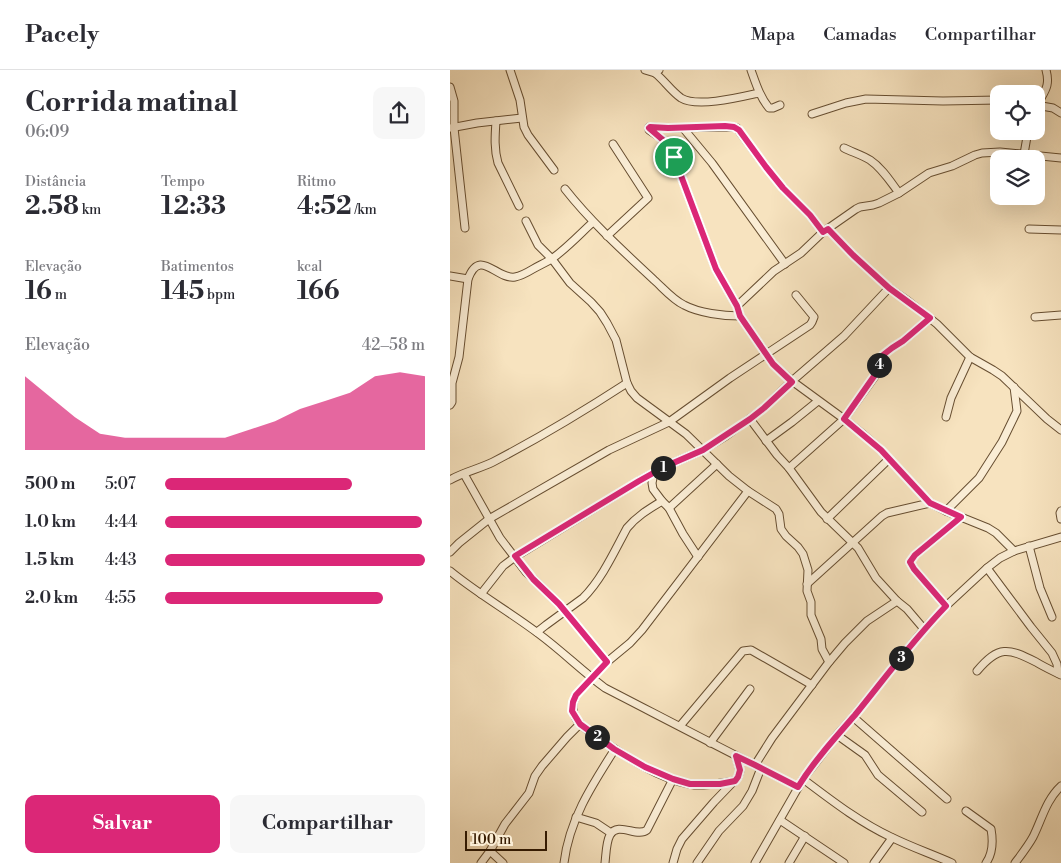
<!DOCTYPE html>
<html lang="pt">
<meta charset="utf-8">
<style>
:root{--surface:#fff;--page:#f7f7f7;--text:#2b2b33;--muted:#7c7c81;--line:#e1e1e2;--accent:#db2777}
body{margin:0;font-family:"Libre Bodoni",serif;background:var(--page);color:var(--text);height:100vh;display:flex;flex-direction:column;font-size:19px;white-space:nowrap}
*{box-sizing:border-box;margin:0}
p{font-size:16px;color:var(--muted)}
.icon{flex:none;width:28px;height:28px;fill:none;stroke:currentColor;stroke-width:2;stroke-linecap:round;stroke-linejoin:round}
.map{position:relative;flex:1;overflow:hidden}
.drawer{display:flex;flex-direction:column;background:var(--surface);width:450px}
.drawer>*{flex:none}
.controls{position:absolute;left:540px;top:15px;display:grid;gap:10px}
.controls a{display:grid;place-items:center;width:55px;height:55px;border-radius:10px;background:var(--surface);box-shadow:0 5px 20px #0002;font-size:25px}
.scale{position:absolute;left:15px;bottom:12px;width:82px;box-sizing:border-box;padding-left:5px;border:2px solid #371c02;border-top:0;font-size:14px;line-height:18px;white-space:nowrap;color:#371c02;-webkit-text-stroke:4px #faedd5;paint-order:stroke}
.pin{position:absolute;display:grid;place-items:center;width:42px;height:42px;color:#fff;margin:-21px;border:2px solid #fff;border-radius:50%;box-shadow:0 1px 5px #0007}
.km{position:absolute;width:25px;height:25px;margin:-12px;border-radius:50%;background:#222;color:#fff;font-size:14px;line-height:25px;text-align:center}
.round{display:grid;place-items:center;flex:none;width:52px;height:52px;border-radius:10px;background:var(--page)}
.headline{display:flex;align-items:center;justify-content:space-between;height:85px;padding:0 25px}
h1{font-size:28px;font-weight:700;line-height:38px}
.figures{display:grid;grid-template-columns:repeat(3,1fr);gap:8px;height:85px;padding:5px 25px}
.figures div{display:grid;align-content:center}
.figures b{font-size:25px;font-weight:700}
.figures small{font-size:14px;font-weight:400}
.figures p{font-size:14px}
.chart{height:140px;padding:10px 25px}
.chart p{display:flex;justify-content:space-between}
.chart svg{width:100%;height:90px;margin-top:5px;fill:var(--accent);opacity:.7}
.action{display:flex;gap:10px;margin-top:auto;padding:10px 25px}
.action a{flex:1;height:58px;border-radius:10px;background:var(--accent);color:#fff;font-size:20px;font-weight:700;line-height:58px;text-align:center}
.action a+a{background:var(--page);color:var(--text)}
ul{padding:0 25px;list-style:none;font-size:16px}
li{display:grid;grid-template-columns:80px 60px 1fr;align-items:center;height:38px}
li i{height:12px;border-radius:6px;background:var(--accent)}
header{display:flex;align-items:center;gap:30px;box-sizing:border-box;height:70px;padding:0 25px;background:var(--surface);border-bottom:1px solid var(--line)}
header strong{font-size:24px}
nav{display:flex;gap:28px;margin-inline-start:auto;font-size:18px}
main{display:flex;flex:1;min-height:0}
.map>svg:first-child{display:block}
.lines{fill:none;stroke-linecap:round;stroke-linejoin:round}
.street-casing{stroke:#674e31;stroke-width:9}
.street{stroke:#faedd5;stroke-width:7}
.route-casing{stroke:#fff;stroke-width:10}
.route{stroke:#db2777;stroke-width:6}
</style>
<header>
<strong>Pacely</strong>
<nav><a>Mapa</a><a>Camadas</a><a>Compartilhar</a></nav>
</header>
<main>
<section class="drawer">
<div class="headline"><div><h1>Corrida matinal</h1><p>06:09</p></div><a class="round"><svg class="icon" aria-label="share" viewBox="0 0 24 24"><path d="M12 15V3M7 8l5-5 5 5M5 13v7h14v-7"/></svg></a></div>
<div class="figures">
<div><p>Distância</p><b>2.58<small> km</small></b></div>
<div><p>Tempo</p><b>12:33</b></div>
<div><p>Ritmo</p><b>4:52<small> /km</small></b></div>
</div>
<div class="figures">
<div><p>Elevação</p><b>16<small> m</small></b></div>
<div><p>Batimentos</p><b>145<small> bpm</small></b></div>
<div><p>kcal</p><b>166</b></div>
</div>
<div class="chart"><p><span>Elevação</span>42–58 m</p>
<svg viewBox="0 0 160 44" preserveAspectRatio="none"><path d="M0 44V8L10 18L20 28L30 36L40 38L50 38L60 38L70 38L80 38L90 34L100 30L110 24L120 20L130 16L140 8L150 6L160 8V44z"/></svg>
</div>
<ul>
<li><b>500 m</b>5:07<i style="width:72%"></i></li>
<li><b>1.0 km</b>4:44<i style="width:99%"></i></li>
<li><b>1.5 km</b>4:43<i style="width:100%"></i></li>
<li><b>2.0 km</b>4:55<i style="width:84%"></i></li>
</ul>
<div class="action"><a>Salvar</a><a>Compartilhar</a></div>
</section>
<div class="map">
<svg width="611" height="793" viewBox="0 0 611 793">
<rect width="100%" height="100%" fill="#f7e3bf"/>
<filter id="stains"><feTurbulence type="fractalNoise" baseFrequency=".004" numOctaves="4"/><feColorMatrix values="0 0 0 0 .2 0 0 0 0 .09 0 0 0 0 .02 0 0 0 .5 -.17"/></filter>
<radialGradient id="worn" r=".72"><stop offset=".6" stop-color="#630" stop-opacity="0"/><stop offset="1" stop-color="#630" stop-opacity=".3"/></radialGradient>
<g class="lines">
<defs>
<g id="street">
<polyline points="60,0 70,30 74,57 78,65 104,100"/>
<polyline points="195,0 205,3 209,0"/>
<path d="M 301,0 C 306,14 310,27 319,38 L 323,38 L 330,35"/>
<path d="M 205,3 C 214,10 221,21 231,28 C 247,38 291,27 309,23"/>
<polyline points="0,17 4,31 4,58 15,158"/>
<polyline points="586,35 603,38 611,43"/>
<path d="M 586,38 C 593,22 601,18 596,0"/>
<polyline points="362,44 396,33 416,29 493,31 549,30"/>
<path d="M 46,51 C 45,66 44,79 48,93 L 69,136"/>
<polyline points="0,58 27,53 72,48"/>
<polyline points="233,58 262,93 335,194"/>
<path d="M 394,78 C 402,82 412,85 420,90 C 432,98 440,111 449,123"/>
<polyline points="574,84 578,61"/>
<path d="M 115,119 C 141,152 173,181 204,210 C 213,218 223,230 234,235 C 249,243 273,246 290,246"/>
<polyline points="76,151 88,175 102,189 120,213 141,232 150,242 157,253 166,270 177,313 181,321 187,328 236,364 279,406 298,421 326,439 329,444 331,459 336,466 348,477 353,484 358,500 357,521 361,532 361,545 371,569 372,579 379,592"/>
<polyline points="378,159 403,185 439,218 458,231 487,254 520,287 543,300 552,306 597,349 611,360"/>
<polyline points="579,159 611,160"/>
<polyline points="373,162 360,145 333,118 316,97 287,58 284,57 218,58 199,57 199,60 211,68 224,87 266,199 287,236 290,246 323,294 342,311 394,349 414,365 431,380 480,433 496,441 538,458 546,463 564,481"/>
<polyline points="157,166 198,128 163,74"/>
<polyline points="0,206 18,209"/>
<polyline points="287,236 324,201 351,183 373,162 406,139 410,137 423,135 429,133 449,123 479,103 502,96 525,85 532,83 550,82 611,88"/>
<polyline points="585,247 611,245"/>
<path d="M 0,335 L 2,332 L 2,313 L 9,287 L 18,209 C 30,177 46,210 65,207 C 71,206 78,202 83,199 C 90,195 97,192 103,188 C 118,177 130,164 143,152"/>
<polyline points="496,347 501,328 520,287"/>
<polyline points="300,349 327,385 339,398 371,442 408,478 426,508 447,531 457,539 474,559"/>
<polyline points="316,371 342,352 368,331"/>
<polyline points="339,398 394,349 425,306 433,285 442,278 453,271 480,248"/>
<polyline points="204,403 202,413 203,419 212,431 219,438 233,464 248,487"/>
<path d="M 14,404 L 50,468 L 76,502 L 109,534 L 157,592 L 126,625 C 122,634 121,641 127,650 C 131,657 141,662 147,667 C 174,685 207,708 239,714 C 253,717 270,713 285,711"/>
<path d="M 0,410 C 13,402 29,399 43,392 C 89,368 134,341 177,313"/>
<polyline points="219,438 267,394"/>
<polyline points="496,441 529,408 552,372 567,341 564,317"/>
<polyline points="611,441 610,443 611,449"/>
<polyline points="377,449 439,389"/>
<polyline points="579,476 590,518 602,547"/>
<polyline points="0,482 9,473 39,449 159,380 219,352 280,308 360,255 362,252 364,247 346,225"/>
<polyline points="537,498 581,557 602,583 607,594 608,603"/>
<path d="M 0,501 C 28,524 60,542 89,564 C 112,581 132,601 155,618 C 219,651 284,685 348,717"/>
<polyline points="357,514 432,446 437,443 480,433"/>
<polyline points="31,524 53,496 65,487 189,411 214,397 253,380 276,366 314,338 342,311 394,266 439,218"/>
<polyline points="496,536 464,499 460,492 465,485 511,447"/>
<path d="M 87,562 L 96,555 L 133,528 C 152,509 164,482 177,458 C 187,446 199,439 212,431"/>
<polyline points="157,592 180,573 192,560 298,421"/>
<path d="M 527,601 C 549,575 558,578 586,592 C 594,597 603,601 611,605"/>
<polyline points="403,647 497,729"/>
<polyline points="230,656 293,581 301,580 362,615"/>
<polyline points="387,665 415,685 428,705 472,742"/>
<polyline points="260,673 300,619"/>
<polyline points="305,695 322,668 379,592 395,573 417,551 447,531"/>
<path d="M 353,709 C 381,730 409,752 441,767 C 461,777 482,784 502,793"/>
<path d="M 516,741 L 541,759 C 543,770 543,783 536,793"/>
<polyline points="126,747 146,753 161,763"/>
<polyline points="330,750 394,793"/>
<polyline points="40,781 53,793"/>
<polyline points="31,793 40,781 55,754 79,723 85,706 92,696 117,667 130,654"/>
<path d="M 114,793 C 119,750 142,715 165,679"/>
<path d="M 155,793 C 156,785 156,772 160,765 C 168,751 187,768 197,760 L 223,709"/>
<polyline points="223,793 227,779 232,769 264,732 288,707 290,701 286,686"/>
<polyline points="247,793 269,761 293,736 302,721 311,698"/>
<polyline points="305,793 353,709 387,665 403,647 474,559 496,536 537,498 550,488 564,481 611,467"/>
<polyline points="339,793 355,766"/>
<polyline points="424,793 442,768"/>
<path d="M 565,793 C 571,785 578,776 583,767 C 592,749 596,730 611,716"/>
</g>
</defs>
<use href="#street" class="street-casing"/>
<use href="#street" class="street"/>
</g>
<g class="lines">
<defs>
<path id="route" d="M 275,56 L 284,57 L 289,60 L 316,97 L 333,118 L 360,145 L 373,162 L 378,159 L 403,185 L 439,218 L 480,248 L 453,271 L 442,278 L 433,285 L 427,302 L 394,349 L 431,380 L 480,433 L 511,447 L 465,485 L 460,492 L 464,499 L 496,536 C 463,570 435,608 405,645 C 385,668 364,691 348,717 L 305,695 L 286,686 L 290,700 L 288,707 L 285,711 L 270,714 L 240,714 L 223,709 L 195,697 L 164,679 L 130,654 L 122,641 L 123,632 L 126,625 L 157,592 L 109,534 L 83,509 L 65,486 L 189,411 L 214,397 L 253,380 L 300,349 L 314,338 L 342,312 L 323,294 L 290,246 L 287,236 L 266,199 L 224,87 L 213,70 L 199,58 L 200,57 L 218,58 Z"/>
</defs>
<use href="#route" class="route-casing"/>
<use href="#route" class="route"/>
</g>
<rect width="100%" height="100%" filter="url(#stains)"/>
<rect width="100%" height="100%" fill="url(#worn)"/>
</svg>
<div class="controls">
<a><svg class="icon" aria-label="locate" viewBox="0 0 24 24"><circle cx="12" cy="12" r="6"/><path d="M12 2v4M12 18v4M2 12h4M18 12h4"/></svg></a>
<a><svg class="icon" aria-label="layers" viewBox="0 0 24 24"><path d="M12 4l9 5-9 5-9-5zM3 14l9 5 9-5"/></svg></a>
</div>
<div class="scale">100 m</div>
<div class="pin" style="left:224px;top:87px;background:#1e9e55"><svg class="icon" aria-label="arrive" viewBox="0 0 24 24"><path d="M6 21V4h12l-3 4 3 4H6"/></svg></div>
<b class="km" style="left:213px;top:398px">1</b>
<b class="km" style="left:147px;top:667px">2</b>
<b class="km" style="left:451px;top:588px">3</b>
<b class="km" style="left:429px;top:295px">4</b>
</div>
</main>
